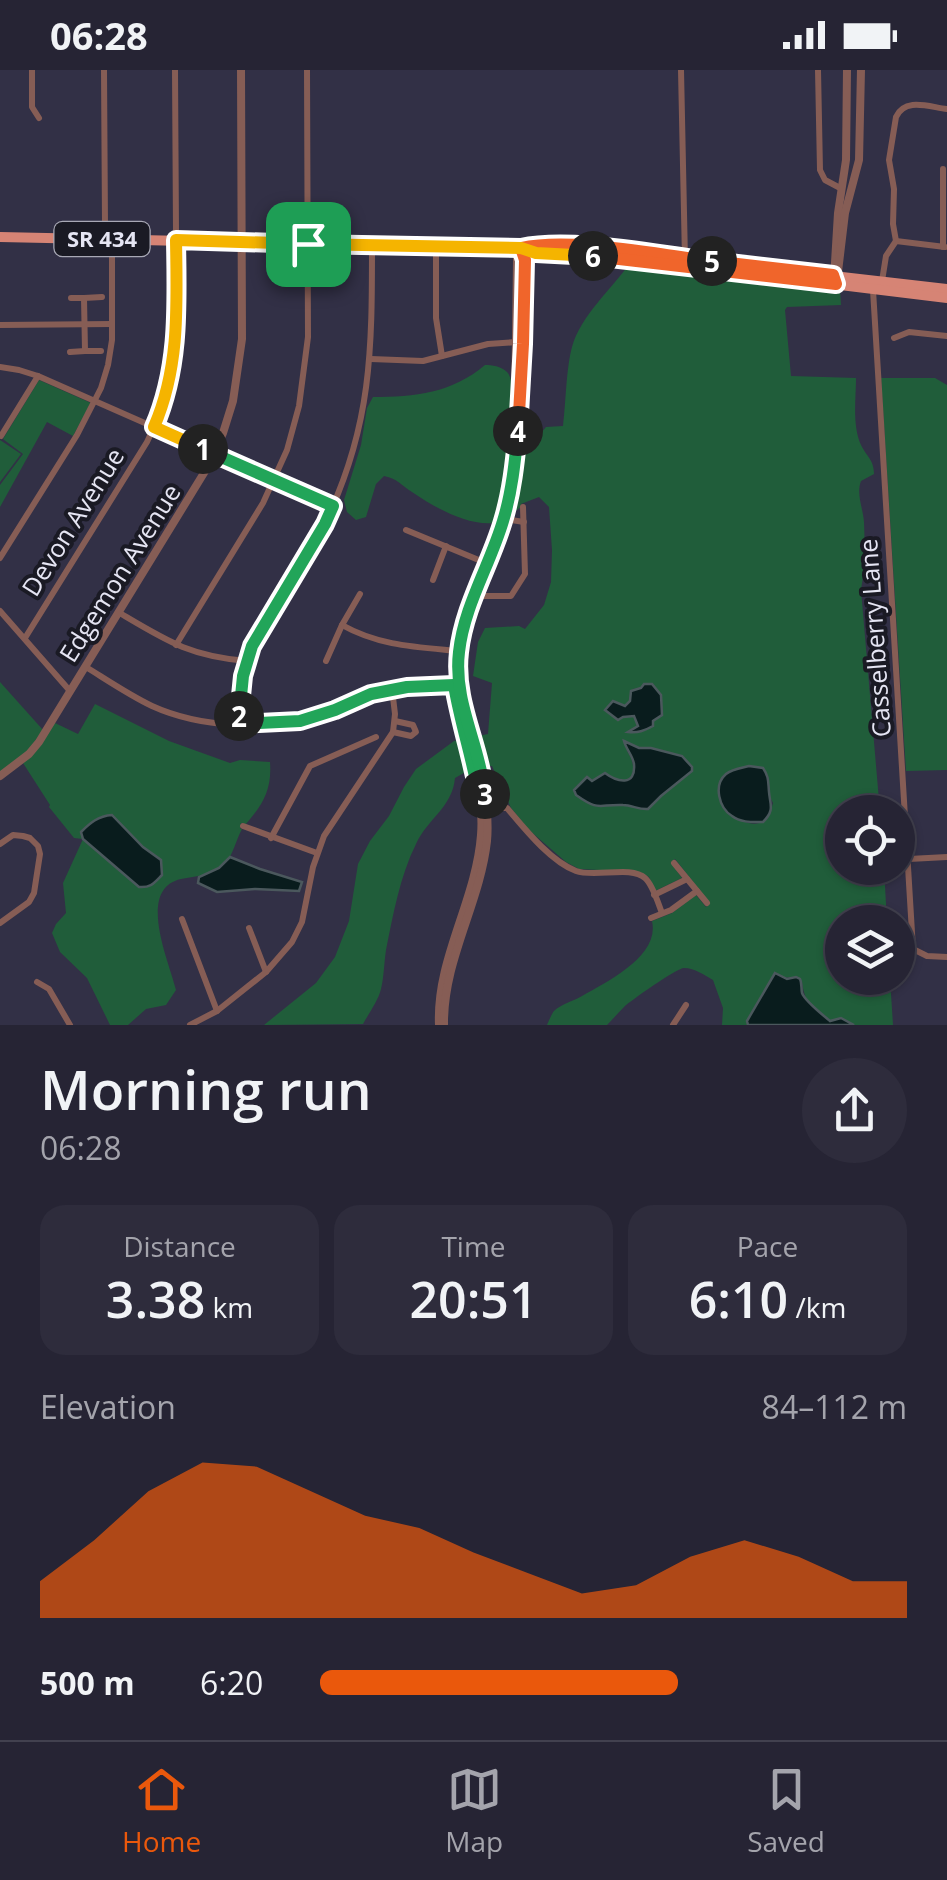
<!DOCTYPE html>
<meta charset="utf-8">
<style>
:root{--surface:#262434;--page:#2e2c3c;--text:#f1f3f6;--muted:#a4a4ac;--line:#42414f;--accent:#ea580c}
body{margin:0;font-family:"Open Sans",sans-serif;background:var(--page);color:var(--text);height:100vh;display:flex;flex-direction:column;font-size:38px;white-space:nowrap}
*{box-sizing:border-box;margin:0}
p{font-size:32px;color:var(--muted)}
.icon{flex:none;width:55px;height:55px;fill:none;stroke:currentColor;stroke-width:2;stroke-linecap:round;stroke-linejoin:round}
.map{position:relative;height:955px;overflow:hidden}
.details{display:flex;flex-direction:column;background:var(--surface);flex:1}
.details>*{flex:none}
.buttons{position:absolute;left:825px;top:725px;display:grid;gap:20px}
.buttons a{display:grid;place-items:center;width:90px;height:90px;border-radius:50%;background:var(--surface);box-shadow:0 2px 8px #0004,0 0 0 2px var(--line);font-size:50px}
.pin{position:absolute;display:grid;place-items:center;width:85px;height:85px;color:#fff;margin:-42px;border-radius:20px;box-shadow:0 5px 15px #0006}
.km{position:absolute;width:50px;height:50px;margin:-25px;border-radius:50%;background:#222;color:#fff;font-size:28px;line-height:50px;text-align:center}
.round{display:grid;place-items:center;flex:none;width:105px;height:105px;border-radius:52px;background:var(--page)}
.overview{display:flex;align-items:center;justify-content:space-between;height:170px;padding:0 40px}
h1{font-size:55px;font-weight:600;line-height:75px}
.stats{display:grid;grid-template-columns:repeat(3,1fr);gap:15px;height:170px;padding:10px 40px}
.stats div{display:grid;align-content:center;border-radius:25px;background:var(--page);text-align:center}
.stats b{font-size:50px;font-weight:600}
.stats small{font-size:28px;font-weight:400}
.stats p{font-size:28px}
.chart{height:280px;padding:20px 40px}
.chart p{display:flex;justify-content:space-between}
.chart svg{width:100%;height:180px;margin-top:10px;fill:var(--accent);opacity:.7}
ul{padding:0 40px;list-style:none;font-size:32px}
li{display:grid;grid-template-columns:160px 120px 1fr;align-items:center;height:75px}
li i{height:25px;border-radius:12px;background:var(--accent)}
.status{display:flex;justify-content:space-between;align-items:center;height:70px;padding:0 50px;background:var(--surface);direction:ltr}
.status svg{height:28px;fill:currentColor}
.tab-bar{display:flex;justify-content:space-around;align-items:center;height:140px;border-top:2px solid var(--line);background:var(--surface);font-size:28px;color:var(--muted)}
.tab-bar a{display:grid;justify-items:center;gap:5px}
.tab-bar .on{color:var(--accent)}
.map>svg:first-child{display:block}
.green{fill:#205d3a;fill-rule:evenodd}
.water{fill:#091c1d;stroke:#4b585d;stroke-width:2.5}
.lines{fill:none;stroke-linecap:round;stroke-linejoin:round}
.minor{stroke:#865d55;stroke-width:6}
.tertiary{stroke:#865d55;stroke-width:8}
.primary{stroke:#d68475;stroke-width:10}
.split-1-casing{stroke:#fff;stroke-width:20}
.split-2-casing{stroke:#fff;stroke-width:20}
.split-3-casing{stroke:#fff;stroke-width:20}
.split-4-casing{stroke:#fff;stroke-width:20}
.split-5-casing{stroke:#fff;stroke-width:20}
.split-6-casing{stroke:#fff;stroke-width:20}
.split-7-casing{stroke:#fff;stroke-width:20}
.split-1{stroke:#f5b400;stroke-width:12}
.split-2{stroke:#22a559;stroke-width:12}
.split-3{stroke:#22a559;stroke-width:12}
.split-4{stroke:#22a559;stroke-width:12}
.split-5{stroke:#f0652b;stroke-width:12}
.split-6{stroke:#f0652b;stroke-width:12}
.split-7{stroke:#f5b400;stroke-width:12}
.labels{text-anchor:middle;stroke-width:8;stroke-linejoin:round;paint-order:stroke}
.shield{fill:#1a1a24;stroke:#a8a8b5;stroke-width:2.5}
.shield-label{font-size:22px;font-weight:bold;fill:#e5e5f3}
.street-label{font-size:25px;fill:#e5e5f3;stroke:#1a1a24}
</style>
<div class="status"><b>06:28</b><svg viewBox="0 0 49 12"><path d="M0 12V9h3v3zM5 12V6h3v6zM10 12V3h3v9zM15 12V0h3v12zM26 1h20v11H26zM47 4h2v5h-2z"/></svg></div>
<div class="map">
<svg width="947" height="955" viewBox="0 0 947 955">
<rect width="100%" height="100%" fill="#323046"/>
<g class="green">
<path d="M 630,193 L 840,219 L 841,235 L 787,237 L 785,240 L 791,306 L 856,308 C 856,329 852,355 861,375 C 867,387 874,390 874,404 L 861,411 C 856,424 863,438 864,452 C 865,475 865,498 861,520 L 880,742 L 842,742 L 842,798 L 884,798 L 887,852 L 842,852 L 842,908 L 890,908 L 893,955 L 854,955 L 841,948 L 830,951 C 813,937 805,935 802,912 L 796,907 C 786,909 781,905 772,907 L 765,923 L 747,950 L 748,955 L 722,955 L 723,938 L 713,910 C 704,905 695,898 684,898 C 677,898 630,931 624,937 C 618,943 613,949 607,955 L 547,955 C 548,953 552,943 554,941 C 561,934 574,931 582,926 C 608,911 660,886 652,851 L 672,843 L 696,825 L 706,837 L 710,833 L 675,789 L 671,793 L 682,808 L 655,821 L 649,807 L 640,802 L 579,799 L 566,792 L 529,760 L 511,738 L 492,696 L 482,696 L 473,667 L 488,664 L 492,613 L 473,606 L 478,572 L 485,558 L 519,556 L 525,559 L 544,535 L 551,512 L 552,480 L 549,437 L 539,427 L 521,434 L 521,437 L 507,447 L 520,367 L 531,375 L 546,357 L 563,356 C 566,333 566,299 572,277 C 581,245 611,220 630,193 ZM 641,618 L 661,625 L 662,645 L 652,651 L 653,656 L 637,662 L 639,656 L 634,646 L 623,647 L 618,650 L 605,640 L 610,633 L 625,636 L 630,631 L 633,619 ZM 631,674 C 636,677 673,685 682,686 L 689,705 L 674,714 L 648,740 C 639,740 632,735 623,735 C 599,734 599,741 576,725 L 576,716 C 583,714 594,708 600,707 C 608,706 610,710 617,711 C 637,714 636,693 627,681 ZM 749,696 L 768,706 L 769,725 L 773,733 C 771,739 770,745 767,749 C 749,767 701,730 725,705 C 731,699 741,698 749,696 Z"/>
<path d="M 485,295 C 492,295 501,296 507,302 C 523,317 502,430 494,453 C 467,456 434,437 412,422 C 401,415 398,409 384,406 L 376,414 L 366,447 L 356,450 L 347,442 L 344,430 L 361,375 L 367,338 L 373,327 C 415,327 452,323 485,295 Z"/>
<polygon points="881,308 935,308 947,315 947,700 906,701"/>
<polygon points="39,310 91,333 73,366 47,352 0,437 0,415 23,384 3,369"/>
<polygon points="0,370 21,384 0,412"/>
<polygon points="0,612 43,660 27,682 0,703"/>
<path d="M 95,634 L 169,671 L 230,693 L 240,690 L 270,692 C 272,720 263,734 246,754 L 241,753 L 240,758 L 242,759 C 236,770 233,785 225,794 C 213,806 196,806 181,809 C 136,819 169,891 176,920 L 166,935 L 146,939 L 128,955 L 110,955 L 87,908 L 60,882 L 52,863 L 56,854 L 66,843 L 63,813 L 83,769 L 74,768 L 49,737 L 50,735 L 23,693 L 55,653 L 78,664 ZM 102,746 L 112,746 L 143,777 L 161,790 L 162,805 C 154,814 151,818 139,817 L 83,769 L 90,753 Z"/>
<path d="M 462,669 L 471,699 L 455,708 C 452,738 428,748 416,774 C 400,806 393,845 386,880 C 384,893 384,907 381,919 C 378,931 369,943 363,954 L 264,955 L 316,913 L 335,887 L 349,851 L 358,794 L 370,771 L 389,746 L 404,717 L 416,699 L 454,671 Z"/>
</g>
<g class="water">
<path d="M 644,614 L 652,614 L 661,625 L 662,645 L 653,651 L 653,656 C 644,661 638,663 628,662 L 638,656 L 634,646 L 623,647 L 618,650 L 605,640 L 613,631 L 625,636 L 630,631 L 631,621 L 641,618 Z"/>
<path d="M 624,671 L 639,678 L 651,678 L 682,686 L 692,697 L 692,701 L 661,726 L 648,739 C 639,740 632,735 623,735 C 598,734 600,742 576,725 L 574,720 L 587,707 L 592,711 L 605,703 C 617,712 636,717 634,694 C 633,686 626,679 624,671 Z"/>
<path d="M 749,696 L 763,698 C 769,707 768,711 769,722 C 770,735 775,740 763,752 C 753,752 741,753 732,746 C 719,738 713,715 726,704 C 732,699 741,698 749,696 Z"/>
<path d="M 112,745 L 143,777 L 161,790 L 162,805 C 154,813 151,818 139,817 L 83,769 L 81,762 C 90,753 98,746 112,745 Z"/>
<polygon points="230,787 260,799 302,812 299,821 255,819 217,822 198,813 199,807 219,798"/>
<path d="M 775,903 L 787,909 L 796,907 L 800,909 C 802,913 801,918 802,923 C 805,931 824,946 830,951 L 841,948 L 854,955 L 748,955 L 747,951 Z"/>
</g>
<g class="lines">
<g class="minor">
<polyline points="32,0 32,37 39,48"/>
<polyline points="681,0 685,190"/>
<polyline points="818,0 820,100 825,110 842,119"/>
<path d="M 896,171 L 893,154 L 894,119 L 889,90 L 896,47 C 905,27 929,37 947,39"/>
<polyline points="896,171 945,177"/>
<polyline points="436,177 436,248 442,286"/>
<polyline points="943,177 943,99"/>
<polyline points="882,211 886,186 896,171"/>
<polyline points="873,220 913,879 927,886 947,887"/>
<polyline points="84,228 102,227"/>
<polyline points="0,255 112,254"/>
<polyline points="894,268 909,262 947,266"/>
<polyline points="85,281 101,281"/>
<polyline points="70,282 85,281 84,228 71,228"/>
<polyline points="371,289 423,291 488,274 517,272"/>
<polyline points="0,297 19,300 38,306 333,436"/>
<polyline points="1,366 38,306"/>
<polyline points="499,448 524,452"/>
<polyline points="406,460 486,493"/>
<polyline points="0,488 77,365 101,318 108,295 112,270 112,181 105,155 104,0"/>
<polyline points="433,510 446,476"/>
<polyline points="474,526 511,526 525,504 523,437"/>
<polyline points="0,541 70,621"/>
<path d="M 118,542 C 167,571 189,586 247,591"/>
<path d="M 342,555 C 379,576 417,577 459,581"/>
<path d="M 25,568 L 147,372 C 183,298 177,241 176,162 C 176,108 175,54 175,0"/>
<polyline points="176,575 263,433 287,380 299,336 308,267 307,0"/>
<polyline points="326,591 342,555 360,524"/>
<path d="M 86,597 C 107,610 129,625 152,636 C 198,657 269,662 318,647 C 335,642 350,631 367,625 C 396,615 428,616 458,615"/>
<path d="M 239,654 C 240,633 240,613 247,593 C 262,542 302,501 325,453 C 372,356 372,279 372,175"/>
<polyline points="393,662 411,666 416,662 413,655 395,651"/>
<path d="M 482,738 L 507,738 C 524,758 550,791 576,801 C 595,808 631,795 645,808 C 653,815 658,833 662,843"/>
<polyline points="243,756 317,783"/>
<polyline points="271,768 310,696 376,667"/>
<polyline points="0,774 13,765 23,766 30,768 38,776 40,784 34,823 29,832 0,853"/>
<polyline points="909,789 947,787"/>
<polyline points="674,793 707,833"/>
<polyline points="654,825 687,809"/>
<polyline points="651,848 671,840 697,821"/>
<polyline points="182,849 217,941"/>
<polyline points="249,858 266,902"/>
<polyline points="37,912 49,919 70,955"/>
<polyline points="190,955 217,941 266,902 292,872 302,852 313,797 324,766 393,662 395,644 392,619"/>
<polyline points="673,955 686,935"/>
</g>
<g class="tertiary">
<polyline points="834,209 838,143 846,90 847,0"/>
<polyline points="837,210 845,143 859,90 861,0"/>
<polyline points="515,343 517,189 521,178"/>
<polyline points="473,517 495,460"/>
<polyline points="0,706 29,684 39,672 207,398 223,363 233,331 242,269 241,0"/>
<path d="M 439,955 C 436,889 476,831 481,765 C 485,717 463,674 456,628"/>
<path d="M 444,955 C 443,890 480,834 487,771 C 493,706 452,649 459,584 C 464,528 500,475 511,418 C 526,346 523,264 525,191 L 521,178"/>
</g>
<g class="primary">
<polyline points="0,167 521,178 537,175 570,176 947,219"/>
<polyline points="522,179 536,183 601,186 947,228"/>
</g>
</g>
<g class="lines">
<defs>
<path id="split-1" d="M 203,379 L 154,357 C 180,297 177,235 176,170 L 308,174"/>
<polyline id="split-2" points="203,379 333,436 325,454 252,576 243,606 239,646"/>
<path id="split-3" d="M 239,646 L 239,654 L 300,651 L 335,640 L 371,624 L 407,617 L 454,615 C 461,657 475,696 481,738 L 486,738 L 485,724"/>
<path id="split-4" d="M 485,724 C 480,675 453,632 459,582 C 464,536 490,495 503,451 C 512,422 515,391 518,361"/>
<path id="split-5" d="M 518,361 L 523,274 L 525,190 L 521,178 C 572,167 657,185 712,191"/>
<polyline id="split-6" points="593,186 836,214 833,205 712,191"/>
<polyline id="split-7" points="308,174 521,178 536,183 593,186"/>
</defs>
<use href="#split-1" class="split-1-casing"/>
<use href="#split-2" class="split-2-casing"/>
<use href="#split-3" class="split-3-casing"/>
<use href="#split-4" class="split-4-casing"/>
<use href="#split-5" class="split-5-casing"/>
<use href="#split-6" class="split-6-casing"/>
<use href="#split-7" class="split-7-casing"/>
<use href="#split-1" class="split-1"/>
<use href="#split-2" class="split-2"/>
<use href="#split-3" class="split-3"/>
<use href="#split-4" class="split-4"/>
<use href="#split-5" class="split-5"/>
<use href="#split-6" class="split-6"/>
<use href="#split-7" class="split-7"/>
</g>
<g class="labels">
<rect class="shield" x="54.5" y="152" width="95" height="34" rx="8"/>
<g class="shield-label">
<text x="102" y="177">SR 434</text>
</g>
<g class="street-label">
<text transform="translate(73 452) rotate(-58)" y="9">Devon Avenue</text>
<text transform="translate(120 503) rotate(-58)" y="9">Edgemon Avenue</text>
<text transform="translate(875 568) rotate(-94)" y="9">Casselberry Lane</text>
</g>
</g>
</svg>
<div class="buttons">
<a><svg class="icon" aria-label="locate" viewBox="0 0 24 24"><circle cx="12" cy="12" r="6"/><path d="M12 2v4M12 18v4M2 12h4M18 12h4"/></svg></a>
<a><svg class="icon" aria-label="layers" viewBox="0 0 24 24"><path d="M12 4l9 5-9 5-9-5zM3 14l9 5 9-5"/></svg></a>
</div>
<div class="pin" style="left:308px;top:174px;background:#1e9e55"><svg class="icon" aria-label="arrive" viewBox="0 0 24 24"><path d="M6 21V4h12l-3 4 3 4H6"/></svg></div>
<b class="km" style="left:203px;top:379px">1</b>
<b class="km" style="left:239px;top:646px">2</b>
<b class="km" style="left:485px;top:724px">3</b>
<b class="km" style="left:518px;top:361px">4</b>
<b class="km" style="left:712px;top:191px">5</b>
<b class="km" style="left:593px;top:186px">6</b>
</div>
<section class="details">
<div class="overview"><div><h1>Morning run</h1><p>06:28</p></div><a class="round"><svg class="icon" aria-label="share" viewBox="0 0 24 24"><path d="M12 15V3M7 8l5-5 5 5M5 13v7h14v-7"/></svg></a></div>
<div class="stats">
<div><p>Distance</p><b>3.38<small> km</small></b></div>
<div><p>Time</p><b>20:51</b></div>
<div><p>Pace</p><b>6:10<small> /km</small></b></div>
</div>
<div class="chart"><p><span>Elevation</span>84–112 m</p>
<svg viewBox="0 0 160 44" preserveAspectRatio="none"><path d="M0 44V35L10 25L20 13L30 6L40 7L50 13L60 19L70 22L80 28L90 33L100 38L110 36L120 29L130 25L140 29L150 35L160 35V44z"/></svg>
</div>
<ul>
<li><b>500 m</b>6:20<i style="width:61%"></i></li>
</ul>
</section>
<nav class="tab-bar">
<a class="on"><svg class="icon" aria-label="home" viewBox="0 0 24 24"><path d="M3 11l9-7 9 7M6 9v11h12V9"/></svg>Home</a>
<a><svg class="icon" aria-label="map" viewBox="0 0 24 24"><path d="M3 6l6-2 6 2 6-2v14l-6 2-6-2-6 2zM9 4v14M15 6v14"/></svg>Map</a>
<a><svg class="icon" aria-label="saved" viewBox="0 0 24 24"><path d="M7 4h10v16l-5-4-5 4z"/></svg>Saved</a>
</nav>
